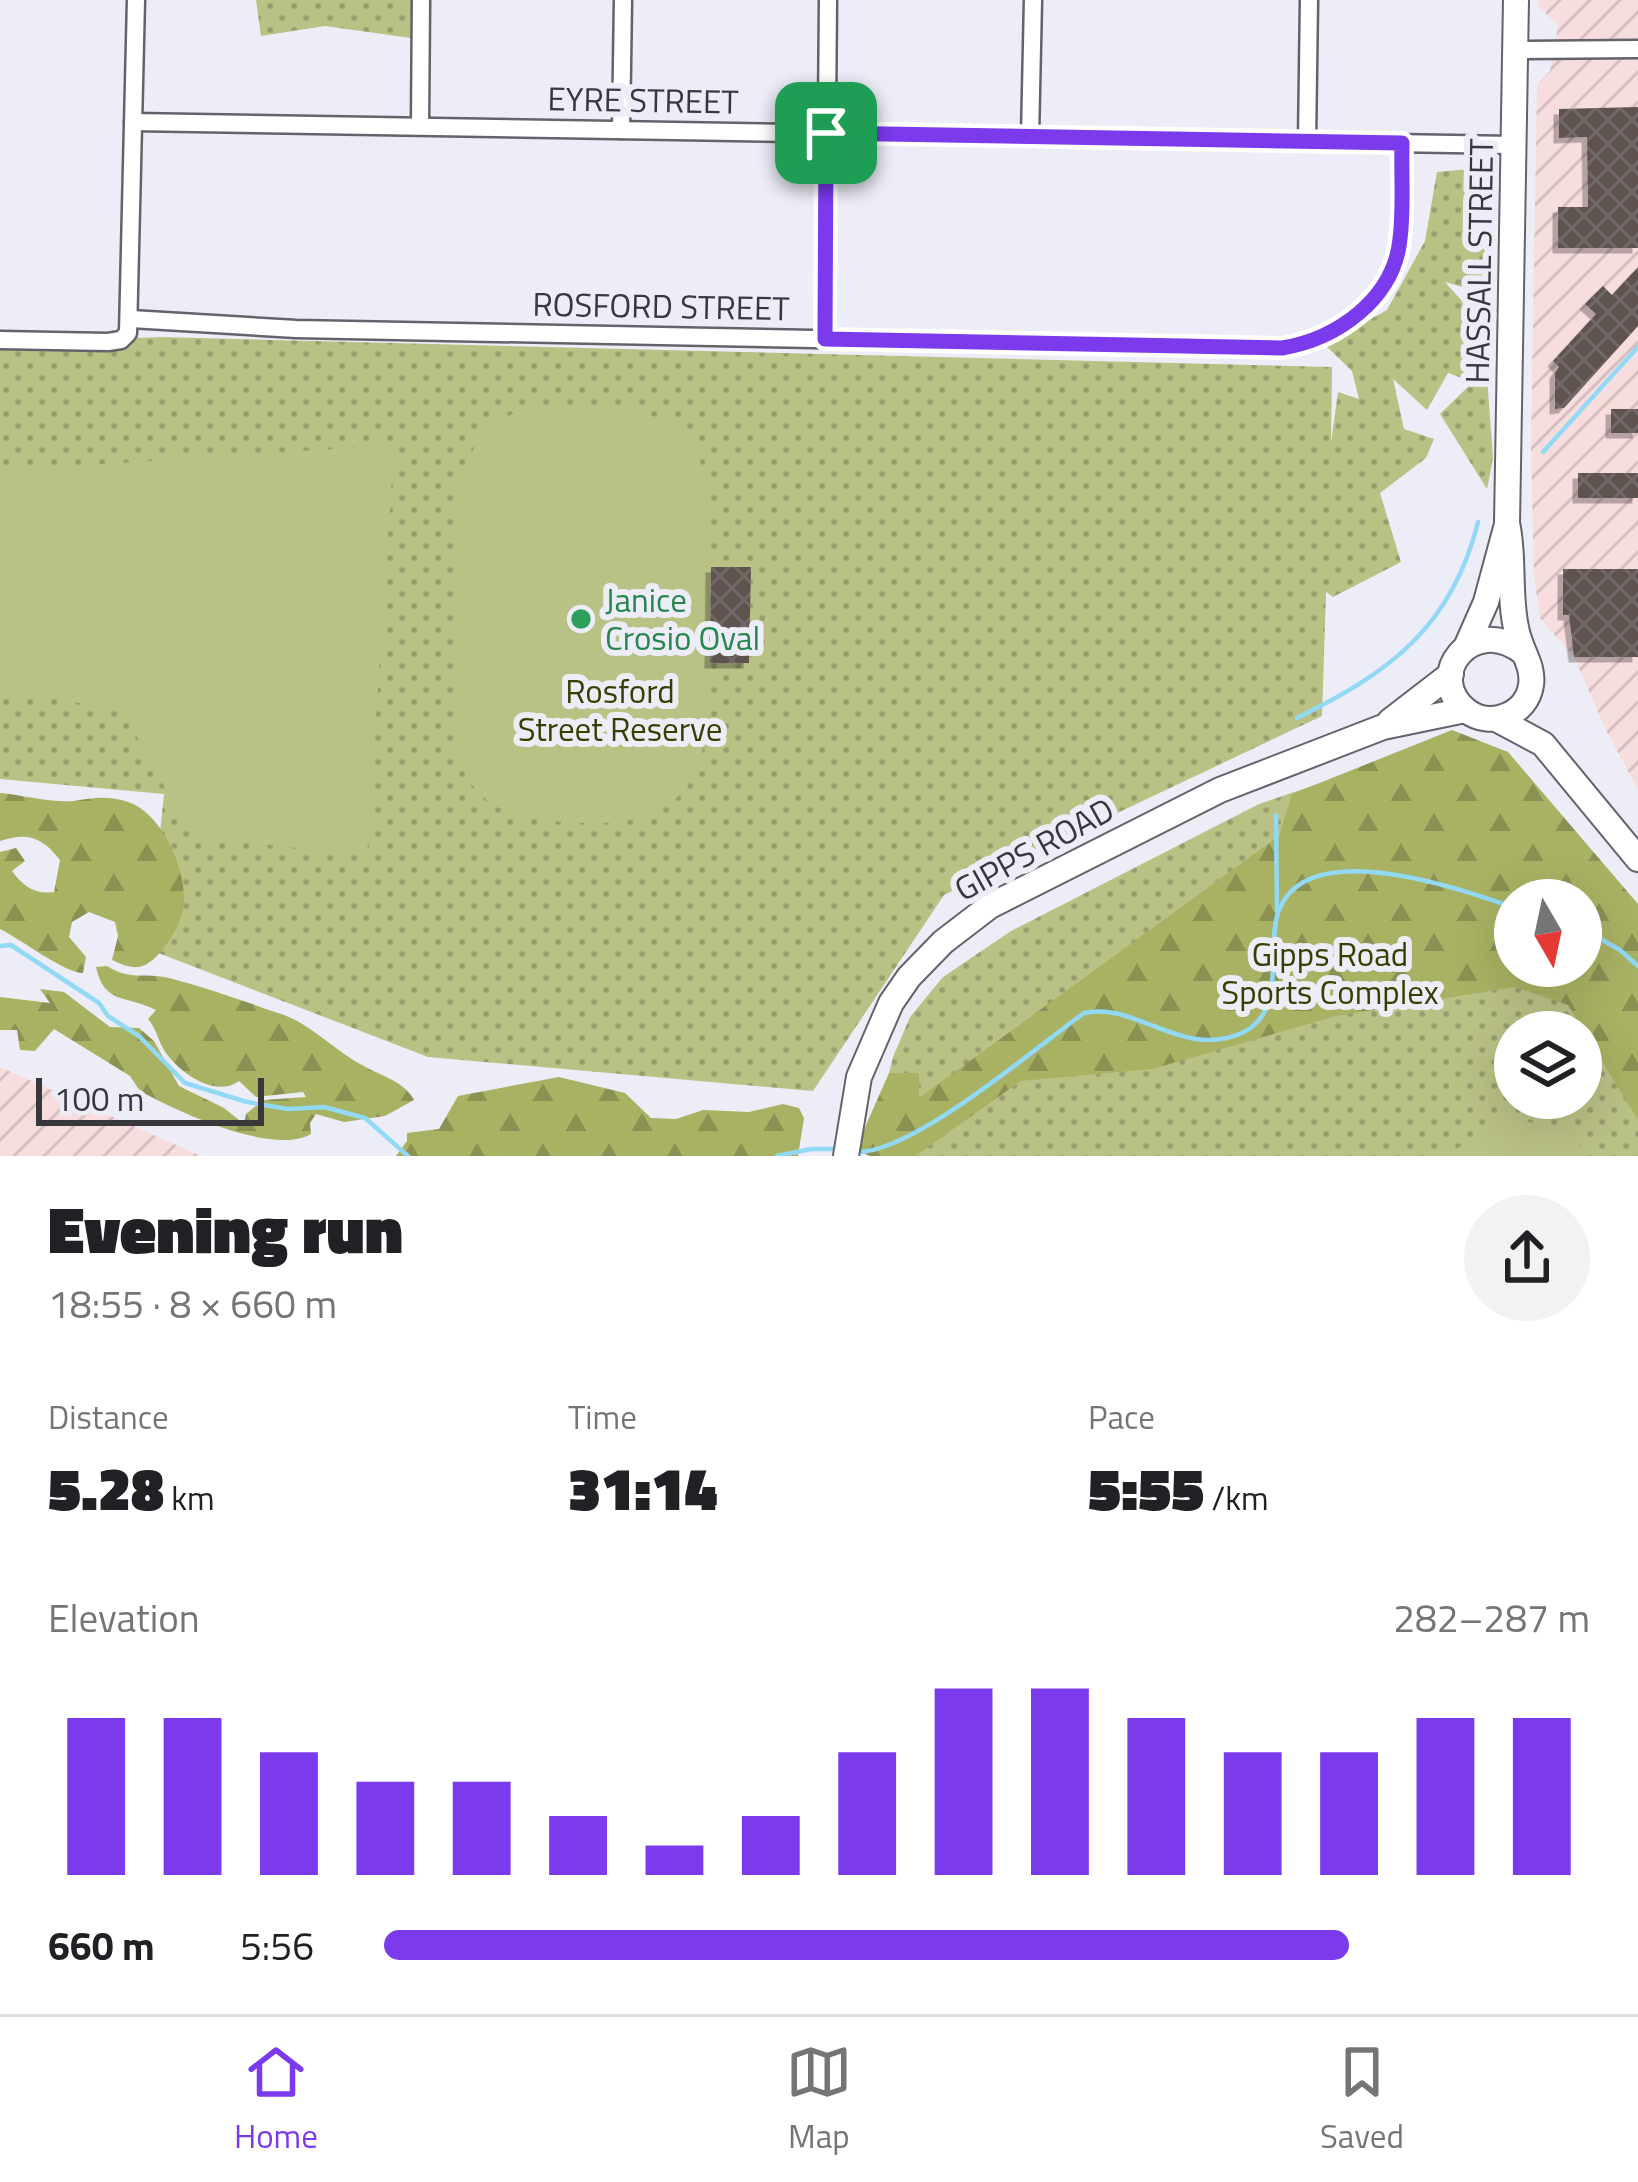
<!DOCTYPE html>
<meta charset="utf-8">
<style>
:root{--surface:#fff;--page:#f2f2f2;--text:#202124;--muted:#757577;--line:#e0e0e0;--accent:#7c3aed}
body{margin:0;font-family:"Titillium Web",sans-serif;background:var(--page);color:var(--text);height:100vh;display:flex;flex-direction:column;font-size:45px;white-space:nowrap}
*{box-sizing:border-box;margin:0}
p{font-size:39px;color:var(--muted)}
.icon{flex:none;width:66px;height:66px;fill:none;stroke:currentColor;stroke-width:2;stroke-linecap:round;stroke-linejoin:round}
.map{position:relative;height:1156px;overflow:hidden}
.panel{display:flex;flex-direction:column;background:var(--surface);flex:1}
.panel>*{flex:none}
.needle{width:78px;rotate:171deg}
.buttons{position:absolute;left:1494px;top:879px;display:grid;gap:24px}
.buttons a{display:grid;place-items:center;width:108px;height:108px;border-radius:50%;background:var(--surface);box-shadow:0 12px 48px #0002;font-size:60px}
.scale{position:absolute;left:36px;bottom:30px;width:228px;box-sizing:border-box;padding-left:12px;border:6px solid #37373c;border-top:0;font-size:33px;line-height:42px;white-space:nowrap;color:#37373c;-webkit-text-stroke:9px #ededf8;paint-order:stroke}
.pin{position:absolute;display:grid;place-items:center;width:102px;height:102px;color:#fff;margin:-51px;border-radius:24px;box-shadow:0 6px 18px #0006}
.round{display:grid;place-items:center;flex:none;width:126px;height:126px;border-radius:63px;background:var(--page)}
.summary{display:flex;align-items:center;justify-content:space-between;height:204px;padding:0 48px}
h1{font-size:66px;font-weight:800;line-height:90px}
.metrics{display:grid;grid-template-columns:repeat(3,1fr);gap:18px;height:204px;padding:12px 48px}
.metrics div{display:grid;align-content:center}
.metrics b{font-size:60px;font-weight:800}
.metrics small{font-size:33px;font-weight:400}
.metrics p{font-size:33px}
.chart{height:336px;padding:24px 48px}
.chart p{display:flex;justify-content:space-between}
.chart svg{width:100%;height:216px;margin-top:12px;stroke:var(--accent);stroke-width:6}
ul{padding:0 48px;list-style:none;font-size:39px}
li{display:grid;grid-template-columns:192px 144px 1fr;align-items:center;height:90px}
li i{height:30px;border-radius:15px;background:var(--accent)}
.dock{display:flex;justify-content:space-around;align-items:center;height:168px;border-top:3px solid var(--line);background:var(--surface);font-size:33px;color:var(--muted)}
.dock a{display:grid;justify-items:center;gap:6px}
.dock .current{color:var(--accent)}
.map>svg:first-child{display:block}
.industrial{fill:url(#industrial-furrows)}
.green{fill:url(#green-dots);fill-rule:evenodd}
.forest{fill:url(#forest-firs);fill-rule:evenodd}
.pitch{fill:#bac185}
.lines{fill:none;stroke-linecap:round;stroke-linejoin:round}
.stream{stroke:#92d9f6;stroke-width:4.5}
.building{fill:url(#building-cross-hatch);filter:url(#shadow)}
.street-casing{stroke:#63636c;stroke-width:21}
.secondary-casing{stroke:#63636c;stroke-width:28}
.street{stroke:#fff;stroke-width:16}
.secondary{stroke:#fff;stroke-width:24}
.route-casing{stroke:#fff;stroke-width:24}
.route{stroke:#7c3aed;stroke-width:15}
.leisure-dot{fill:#2e9e5b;stroke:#ededf8;stroke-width:4.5}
.labels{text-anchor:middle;stroke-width:12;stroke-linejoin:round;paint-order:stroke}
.street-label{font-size:33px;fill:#37373c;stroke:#ededf8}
.leisure-label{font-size:33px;fill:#27864d;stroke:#ededf8;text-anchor:start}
.park-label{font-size:33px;fill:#393d00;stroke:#ededf8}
</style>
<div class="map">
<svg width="1638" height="1156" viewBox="0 0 1638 1156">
<defs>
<pattern id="industrial-furrows" width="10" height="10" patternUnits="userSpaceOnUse" patternTransform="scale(3)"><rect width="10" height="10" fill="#f8ddde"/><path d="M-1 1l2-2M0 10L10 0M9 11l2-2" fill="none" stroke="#d5bebf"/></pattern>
<pattern id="green-dots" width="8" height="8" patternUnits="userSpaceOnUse" patternTransform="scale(3)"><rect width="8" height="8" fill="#bac185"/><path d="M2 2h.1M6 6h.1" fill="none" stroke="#989e6e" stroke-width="1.8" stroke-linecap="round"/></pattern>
<pattern id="forest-firs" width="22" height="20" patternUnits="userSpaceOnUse" patternTransform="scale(3)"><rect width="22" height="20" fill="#a9b163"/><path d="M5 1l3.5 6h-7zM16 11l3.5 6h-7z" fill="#8a9153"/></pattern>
<pattern id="building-cross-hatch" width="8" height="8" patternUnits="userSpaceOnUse" patternTransform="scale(3)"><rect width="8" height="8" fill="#5e534f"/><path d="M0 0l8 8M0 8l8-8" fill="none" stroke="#726966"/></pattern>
<filter id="shadow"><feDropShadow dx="-5.5" dy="5.5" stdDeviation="0" flood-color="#0004"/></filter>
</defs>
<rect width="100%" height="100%" fill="#ededf8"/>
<g class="industrial">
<polygon points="1538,0 1638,0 1638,790 1606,730 1574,657 1540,618 1534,576 1531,446 1537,85 1550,71 1558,26 1538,5"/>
<polygon points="0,1067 201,1156 0,1156"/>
</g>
<g class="green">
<polygon points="256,0 412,0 411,38 325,26 261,36"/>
<polygon points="1480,168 1488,294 1445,282 1486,328 1461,338 1486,363 1493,458 1487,489 1440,414 1473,382 1448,373 1427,410 1393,379 1404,429 1434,439 1426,458 1380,493 1401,562 1333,597 1326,592 1322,716 944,895 813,1091 428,1057 148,949 164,794 0,779 0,343 161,337 1332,367 1331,443 1338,392 1359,399 1352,371 1325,345 1387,310 1425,241 1437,172"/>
<path d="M 1450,739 L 1505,760 L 1638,1005 L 1638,1156 L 869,1156 L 893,1057 L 910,1017 L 943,977 L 1011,931 L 1259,804 ZM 1515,900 L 1581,900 L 1581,966 L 1515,966 ZM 1515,1032 L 1581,1032 L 1581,1098 L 1515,1098 Z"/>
</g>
<g class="forest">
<path d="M 1452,730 L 1508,752 L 1638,904 L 1638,1120 L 1568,1005 L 1515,987 L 1336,1016 L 1152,1069 L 1021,1081 L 915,1156 L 870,1156 L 855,1150 L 889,1073 L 919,1073 L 919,1098 L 1279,836 L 1292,794 ZM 1515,900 L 1581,900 L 1581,966 L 1515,966 Z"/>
<path d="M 0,793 C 23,795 51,803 74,801 C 92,798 109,795 128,802 C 162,813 186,869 184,902 C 184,922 159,964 139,967 C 129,968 121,964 112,960 L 118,936 L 115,922 L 89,912 L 72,922 L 69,937 L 86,957 L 83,973 C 65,973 22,940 0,929 L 0,852 L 16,848 L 25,861 L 12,871 C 23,886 35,895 54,892 L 60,860 C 42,837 28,832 0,841 Z"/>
<path d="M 107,966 C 130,981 144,972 169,978 C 208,988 246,1002 284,1015 C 313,1026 334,1050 362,1065 C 381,1076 404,1081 414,1100 L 385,1116 L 344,1122 L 316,1114 L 310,1123 L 311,1134 C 273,1156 178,1112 140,1091 L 130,1076 L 54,1029 L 35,1051 L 20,1050 L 17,1030 L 0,1030 L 0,997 L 50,1003 L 40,989 L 64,992 L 110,1027 L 139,1028 L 154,1041 L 179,1086 L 224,1108 L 244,1124 L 246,1114 L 263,1100 L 306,1097 L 303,1092 L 256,1097 L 239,1081 C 216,1098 181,1074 166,1053 C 158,1042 157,1029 148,1019 L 156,1010 C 127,995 104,1005 96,967 Z"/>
<polygon points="559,1077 625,1093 651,1118 676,1119 703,1110 749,1112 783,1104 799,1108 804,1118 798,1156 396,1156 407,1141 407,1133 439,1129 458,1096"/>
</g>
<g class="pitch">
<path d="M 537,406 C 620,403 706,402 709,507 C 709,563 717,733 695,774 C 671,818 630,824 584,823 C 523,821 471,815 455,745 L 456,501 C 467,450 482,419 537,406 Z"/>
<polygon points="394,445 367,856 192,836 122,710 0,690 0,471"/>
<polygon points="1506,1117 1572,1132 1587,1156 1445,1156"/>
</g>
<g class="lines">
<g class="stream">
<polyline points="1543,452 1638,347"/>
<path d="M 1297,718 C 1389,673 1452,627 1478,522"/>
<polyline points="1276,815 1277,911"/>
<polyline points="1581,928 1620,950 1638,966"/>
<polyline points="0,946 11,945 99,1003 108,1016 139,1036 185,1083 247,1102 288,1109 324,1107 365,1118 408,1156"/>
<path d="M 854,1152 C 910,1156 1035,1048 1084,1013 C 1136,1001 1183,1061 1244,1032 C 1287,1010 1266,950 1278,913 C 1305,833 1461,889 1515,908"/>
<polyline points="777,1156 811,1149 837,1149"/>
</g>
</g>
<g class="building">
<polygon points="1638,107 1638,248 1558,248 1558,207 1588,207 1587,137 1559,138 1559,109"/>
<polygon points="1638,267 1638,326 1564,408 1555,409 1555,373 1559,367 1553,361 1596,314 1585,304 1603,286 1612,295"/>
<rect x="1611" y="409" width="27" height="24"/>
<rect x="1578" y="473" width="60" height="25"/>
<polygon points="711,567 751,567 749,663 710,663"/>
<polygon points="1563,569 1638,569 1638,657 1574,657 1569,615 1563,615"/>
</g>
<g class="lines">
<defs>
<g id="street">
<polyline points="1515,50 1638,49"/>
<polyline points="133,122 1513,145"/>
<polyline points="420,125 421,0"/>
<polyline points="621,130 623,0"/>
<polyline points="1030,137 1033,0"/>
<polyline points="1307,142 1309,0"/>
<path d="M 131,319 L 296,329 L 1282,348 C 1337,339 1394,299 1400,239 C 1403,208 1401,175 1402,143"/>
<polyline points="825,339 828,0"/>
<polyline points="0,340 108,342 121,340 128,333 136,0"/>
</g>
<g id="secondary">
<path d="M 1516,0 L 1507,523 C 1515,559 1508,597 1517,632 C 1521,651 1534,666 1531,685 C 1527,714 1491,729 1467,711 C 1423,677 1472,612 1524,653"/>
<polyline points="1467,645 1486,602 1506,528"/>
<polyline points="1496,719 1543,744 1638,859"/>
<polyline points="1390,721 1451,674"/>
<polyline points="846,1156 859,1077 891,1003 909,977 943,942 990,906 1220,790 1383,727 1465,710"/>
</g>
</defs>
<use href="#street" class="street-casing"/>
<use href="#secondary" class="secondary-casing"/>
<use href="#street" class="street"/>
<use href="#secondary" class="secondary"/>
</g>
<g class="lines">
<defs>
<path id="route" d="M 826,133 L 1402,143 C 1401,175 1404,208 1400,239 C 1394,299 1337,339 1282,348 L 825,339 Z"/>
</defs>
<use href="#route" class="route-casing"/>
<use href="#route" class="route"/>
</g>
<circle class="leisure-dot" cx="581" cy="619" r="12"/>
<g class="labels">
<g class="street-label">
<text transform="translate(643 100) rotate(1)" y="12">EYRE STREET</text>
<text transform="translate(1479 261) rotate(-89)" y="12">HASSALL STREET</text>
<text transform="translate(661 306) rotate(1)" y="12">ROSFORD STREET</text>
<text transform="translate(1034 849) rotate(-29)" y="12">GIPPS ROAD</text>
</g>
<g class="leisure-label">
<text x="605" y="612">Janice<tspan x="605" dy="38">Crosio Oval</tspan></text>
</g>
<g class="park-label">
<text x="620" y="703">Rosford<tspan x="620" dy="38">Street Reserve</tspan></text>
<text x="1330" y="966">Gipps Road<tspan x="1330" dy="38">Sports Complex</tspan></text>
</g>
</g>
</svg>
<div class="buttons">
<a><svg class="needle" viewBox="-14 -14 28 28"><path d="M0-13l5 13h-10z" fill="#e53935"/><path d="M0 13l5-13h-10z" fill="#757577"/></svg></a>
<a><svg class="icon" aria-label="layers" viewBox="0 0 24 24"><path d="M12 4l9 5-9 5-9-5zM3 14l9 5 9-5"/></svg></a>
</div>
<div class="scale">100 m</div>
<div class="pin" style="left:826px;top:133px;background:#1e9e55"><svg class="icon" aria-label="arrive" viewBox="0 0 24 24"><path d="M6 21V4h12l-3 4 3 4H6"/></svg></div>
</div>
<section class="panel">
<div class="summary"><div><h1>Evening run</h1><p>18:55 · 8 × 660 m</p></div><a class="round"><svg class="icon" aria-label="share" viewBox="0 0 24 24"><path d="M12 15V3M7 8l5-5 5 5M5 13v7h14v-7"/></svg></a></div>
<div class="metrics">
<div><p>Distance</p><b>5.28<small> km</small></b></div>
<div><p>Time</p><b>31:14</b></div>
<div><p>Pace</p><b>5:55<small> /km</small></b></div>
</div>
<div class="chart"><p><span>Elevation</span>282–287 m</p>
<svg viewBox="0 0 160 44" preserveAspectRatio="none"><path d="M5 44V12M15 44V12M25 44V19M35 44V25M45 44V25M55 44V32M65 44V38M75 44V32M85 44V19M95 44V6M105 44V6M115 44V12M125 44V19M135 44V19M145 44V12M155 44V12"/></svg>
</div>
<ul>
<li><b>660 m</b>5:56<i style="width:80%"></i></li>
</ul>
</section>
<nav class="dock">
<a class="current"><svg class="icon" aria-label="home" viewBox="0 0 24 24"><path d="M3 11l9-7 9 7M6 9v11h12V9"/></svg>Home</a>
<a><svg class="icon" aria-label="map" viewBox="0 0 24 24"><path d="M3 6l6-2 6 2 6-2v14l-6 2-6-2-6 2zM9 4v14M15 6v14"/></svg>Map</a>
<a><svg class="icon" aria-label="saved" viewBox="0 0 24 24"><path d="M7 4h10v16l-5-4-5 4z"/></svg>Saved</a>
</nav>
